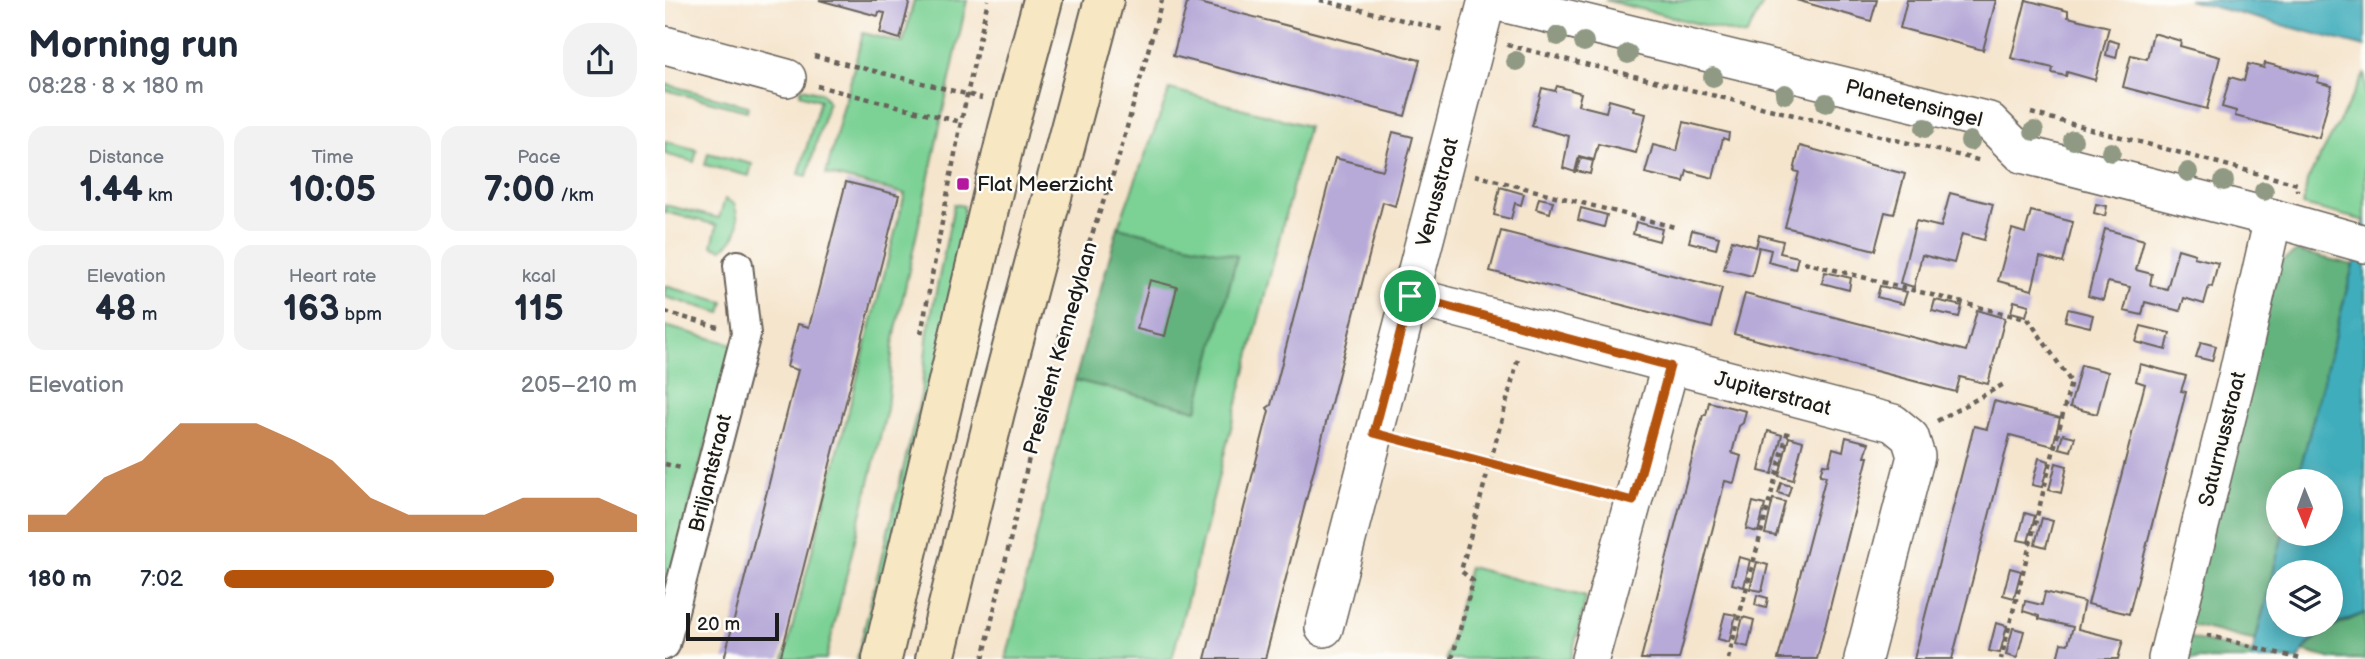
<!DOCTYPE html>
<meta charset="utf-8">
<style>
:root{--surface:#fff;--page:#f2f2f3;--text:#1f2937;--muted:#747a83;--accent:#b45309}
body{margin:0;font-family:"Balsamiq Sans",sans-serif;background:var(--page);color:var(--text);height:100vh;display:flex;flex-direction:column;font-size:26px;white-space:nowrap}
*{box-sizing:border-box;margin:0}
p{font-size:23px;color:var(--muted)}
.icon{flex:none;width:38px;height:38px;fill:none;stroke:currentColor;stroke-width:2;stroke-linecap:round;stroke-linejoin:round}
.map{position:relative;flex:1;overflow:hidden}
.panel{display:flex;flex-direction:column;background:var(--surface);width:665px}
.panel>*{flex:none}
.needle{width:46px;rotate:179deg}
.controls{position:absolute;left:1601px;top:469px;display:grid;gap:14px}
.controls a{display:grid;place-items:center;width:77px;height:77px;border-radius:50%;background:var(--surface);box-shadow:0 4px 18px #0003;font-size:35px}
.scale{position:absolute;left:21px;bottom:18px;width:93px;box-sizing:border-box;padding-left:7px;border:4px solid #1c1c1c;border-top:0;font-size:19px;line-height:24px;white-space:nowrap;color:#1c1c1c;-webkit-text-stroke:5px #fdfcf7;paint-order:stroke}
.pin{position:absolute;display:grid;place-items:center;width:60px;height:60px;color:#fff;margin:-30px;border:4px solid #fff;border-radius:50%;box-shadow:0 2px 7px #0007}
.round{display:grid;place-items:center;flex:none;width:74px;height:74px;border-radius:28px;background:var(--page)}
.head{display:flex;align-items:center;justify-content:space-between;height:119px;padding:0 28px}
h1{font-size:38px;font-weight:700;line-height:52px}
.figures{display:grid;grid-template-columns:repeat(3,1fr);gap:10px;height:119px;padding:7px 28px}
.figures div{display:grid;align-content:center;border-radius:18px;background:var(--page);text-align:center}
.figures b{font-size:35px;font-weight:700}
.figures small{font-size:19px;font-weight:400}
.figures p{font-size:19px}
.chart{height:196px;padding:14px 28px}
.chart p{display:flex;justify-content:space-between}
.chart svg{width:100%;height:126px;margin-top:7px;fill:var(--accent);opacity:.7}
ul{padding:0 28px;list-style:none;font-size:23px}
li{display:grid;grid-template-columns:112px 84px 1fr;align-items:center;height:52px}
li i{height:18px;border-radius:9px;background:var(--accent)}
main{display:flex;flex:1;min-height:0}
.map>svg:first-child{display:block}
.green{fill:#7bd195;stroke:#4c7658;stroke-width:2}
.forest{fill:#64b37e;stroke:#40684d;stroke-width:2}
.water{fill:#3fadbc;stroke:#2e646c;stroke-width:2;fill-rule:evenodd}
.building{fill:#b7aad8}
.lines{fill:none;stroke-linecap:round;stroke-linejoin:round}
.pedestrian-casing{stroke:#68625a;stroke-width:32}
.minor-casing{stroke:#68625a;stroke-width:40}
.secondary-casing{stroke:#68625a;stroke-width:42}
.path{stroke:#68625a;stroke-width:4.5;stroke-dasharray:5 5;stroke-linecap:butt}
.pedestrian{stroke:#fff;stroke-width:28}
.minor{stroke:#fff;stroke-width:37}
.secondary{stroke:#f7e8c3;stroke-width:38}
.tree{fill:#909983}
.route-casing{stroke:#fff;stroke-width:14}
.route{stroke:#b45309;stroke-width:9}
.poi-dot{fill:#b5179e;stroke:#fdfcf7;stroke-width:2.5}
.labels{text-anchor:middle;stroke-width:5;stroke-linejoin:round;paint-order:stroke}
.street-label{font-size:21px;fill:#1c1c1c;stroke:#fdfcf7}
.poi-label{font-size:21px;fill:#1c1c1c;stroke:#fdfcf7;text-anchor:start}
</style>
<main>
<section class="panel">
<div class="head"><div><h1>Morning run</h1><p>08:28 · 8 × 180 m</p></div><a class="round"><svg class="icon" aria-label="share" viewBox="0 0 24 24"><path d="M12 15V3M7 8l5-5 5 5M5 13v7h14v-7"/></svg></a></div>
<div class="figures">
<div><p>Distance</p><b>1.44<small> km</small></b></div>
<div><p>Time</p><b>10:05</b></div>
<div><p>Pace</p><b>7:00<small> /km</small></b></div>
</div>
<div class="figures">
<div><p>Elevation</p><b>48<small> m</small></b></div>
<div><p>Heart rate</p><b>163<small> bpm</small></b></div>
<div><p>kcal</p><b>115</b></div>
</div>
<div class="chart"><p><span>Elevation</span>205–210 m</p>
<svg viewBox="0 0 160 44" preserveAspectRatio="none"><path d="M0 44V38L10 38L20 25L30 19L40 6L50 6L60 6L70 12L80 19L90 32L100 38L110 38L120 38L130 32L140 32L150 32L160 38V44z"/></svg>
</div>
<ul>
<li><b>180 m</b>7:02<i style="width:80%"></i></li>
</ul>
</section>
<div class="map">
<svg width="1700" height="659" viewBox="0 0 1700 659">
<rect width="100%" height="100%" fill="#fdfcf7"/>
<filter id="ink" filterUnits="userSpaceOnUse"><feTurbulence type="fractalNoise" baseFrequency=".0143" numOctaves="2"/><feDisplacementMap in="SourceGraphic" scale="14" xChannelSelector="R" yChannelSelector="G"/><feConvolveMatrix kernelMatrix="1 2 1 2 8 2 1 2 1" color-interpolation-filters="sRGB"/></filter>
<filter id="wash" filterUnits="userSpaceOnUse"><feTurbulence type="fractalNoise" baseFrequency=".00686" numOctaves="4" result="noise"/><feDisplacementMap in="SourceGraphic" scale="28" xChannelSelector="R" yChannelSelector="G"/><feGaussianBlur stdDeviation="1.57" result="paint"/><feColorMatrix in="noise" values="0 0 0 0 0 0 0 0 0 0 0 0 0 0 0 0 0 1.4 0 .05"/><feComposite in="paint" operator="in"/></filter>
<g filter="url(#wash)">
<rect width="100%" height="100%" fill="#f5e5cd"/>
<g class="green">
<polygon points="249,0 302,0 228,344 222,409 161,659 119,659 240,194 161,174 198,33 238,43"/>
<polygon points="940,0 1100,0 1081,36"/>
<polygon points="1700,73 1700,221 1638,205 1642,181"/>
<polygon points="0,84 83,106 82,111 0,90"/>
<polygon points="137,88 157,93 163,102 142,176 134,174 155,100 135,94"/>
<polygon points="505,89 643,126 507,659 341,659 410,380 532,410 572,257 453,227"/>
<polygon points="0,141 32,150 29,162 0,154"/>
<polygon points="43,153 87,164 84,176 40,165"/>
<path d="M 60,199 L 69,204 C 76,224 75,237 57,249 L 47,246 L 52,225 L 0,212 L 0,205 L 54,218 Z"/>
<polygon points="289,204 299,206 295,281 207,659 192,659 256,395 263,331"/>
<polygon points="0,286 59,302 56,313 0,297"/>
<polygon points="0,326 67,344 0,600"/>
<polygon points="804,567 921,597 906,659 781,659"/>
</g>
<g class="forest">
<polygon points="453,227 572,256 532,410 410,380"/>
<polygon points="1632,251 1688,265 1632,481 1614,481 1614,534 1618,534 1590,641 1522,624 1614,262"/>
<polygon points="1700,613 1700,659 1668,659 1637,651 1660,631"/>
<polygon points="1518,636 1587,653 1586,659 1512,659"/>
</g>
<g class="water">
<polygon points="1523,0 1700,0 1700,47"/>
<path d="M 1700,220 L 1700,613 C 1676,621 1644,635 1634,659 L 1586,659 L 1618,534 L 1666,534 L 1666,481 L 1632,481 ZM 1614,572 L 1666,572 L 1666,625 L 1614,625 Z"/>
</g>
<g id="blocks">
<g class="building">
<polygon points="154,0 245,0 235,39 215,33 220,13 214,12 213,16"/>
<polygon points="523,0 755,60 740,116 508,56"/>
<polygon points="1131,0 1212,0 1206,21"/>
<polygon points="1242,0 1331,0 1318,50 1235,28"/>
<polygon points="1361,0 1403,11 1403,17 1444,27 1430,80 1402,72 1401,76 1387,73 1388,68 1346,58"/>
<polygon points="1488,33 1516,41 1515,46 1555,57 1542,109 1458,87 1466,55 1482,59"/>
<polygon points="1444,40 1454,43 1451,58 1441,55"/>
<polygon points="1600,63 1654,77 1652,82 1667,86 1654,138 1570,116 1571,111 1557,107 1565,77 1579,81 1583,64 1599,68"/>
<polygon points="892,86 916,93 913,105 941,112 944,100 969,107 968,111 981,114 971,153 933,144 929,160 914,156 910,172 898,168 904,136 867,126 877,88 890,91"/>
<polygon points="1019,122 1064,133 1063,140 1058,138 1048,178 1022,171 1019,182 980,173 988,145 1012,151"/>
<polygon points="728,132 748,137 730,206 718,202 600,659 540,659 604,411 602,408 606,405 670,158 718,170"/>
<polygon points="1135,146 1240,174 1229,214 1220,212 1210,250 1120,227 1134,172 1129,171"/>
<polygon points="915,158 928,161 925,174 912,171"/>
<polygon points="181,182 234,195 115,659 59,659 133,370 122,367 133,324 144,327"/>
<polygon points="835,187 859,194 856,205 850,203 846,219 829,215"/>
<polygon points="1285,193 1328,204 1319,240 1297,234 1289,263 1257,255 1249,287 1235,283 1251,221 1276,227"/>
<polygon points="874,198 888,201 885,213 871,209"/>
<polygon points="1431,204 1442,206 1440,216 1429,213"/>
<polygon points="916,208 942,215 939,227 913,220"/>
<polygon points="1366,211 1408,222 1398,263 1375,257 1367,290 1333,281 1347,229 1360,233"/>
<polygon points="971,222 997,229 994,241 968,234"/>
<polygon points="1440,229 1479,240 1471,270 1487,274 1485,285 1502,289 1513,249 1530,254 1529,257 1553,263 1547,287 1544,286 1539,304 1519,298 1515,311 1480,302 1477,315 1459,311 1465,287 1443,282 1438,300 1423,296"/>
<polygon points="1027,230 1054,237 1051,249 1024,242"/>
<polygon points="836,231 1057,288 1047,328 825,271"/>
<polygon points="1094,235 1118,241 1115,253 1133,257 1130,269 1103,262 1106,250 1094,247 1087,276 1059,269 1067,240 1091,247"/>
<polygon points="1160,272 1186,278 1184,290 1157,283"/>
<polygon points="485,280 512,287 500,336 472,329"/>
<polygon points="1215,286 1242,292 1238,304 1212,297"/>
<polygon points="1080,294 1301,351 1312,310 1340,318 1323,384 1295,377 1291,392 1069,334"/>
<polygon points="1270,300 1297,306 1294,317 1267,311"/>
<polygon points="1349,301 1364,305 1361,316 1346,312"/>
<polygon points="1403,309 1428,315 1425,327 1400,321"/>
<polygon points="1476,326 1505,333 1501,350 1471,342"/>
<polygon points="1536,342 1551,346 1547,361 1531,357"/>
<polygon points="1475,364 1521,376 1516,391 1521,392 1464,614 1423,604 1480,384 1471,381"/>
<polygon points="1416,365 1443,372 1432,414 1405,407"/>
<polygon points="1329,401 1395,418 1388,446 1345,435 1287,659 1249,659 1309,426 1322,429"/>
<polygon points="1044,402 1081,411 1078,423 1074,426 1067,453 1076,456 1069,483 1060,481 1014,659 976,659 1038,415 1041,415"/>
<polygon points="1103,431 1117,435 1107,474 1094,471"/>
<polygon points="1398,434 1410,437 1406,451 1394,448"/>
<polygon points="1124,437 1138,441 1128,480 1114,476"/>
<polygon points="1181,437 1204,443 1200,457 1203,457 1152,659 1113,659 1161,476 1155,475 1158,464 1164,465 1168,448 1178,451"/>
<polygon points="1374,458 1384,461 1377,487 1367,485"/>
<polygon points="1391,463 1402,466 1396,493 1384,490"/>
<polygon points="1116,483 1126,486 1123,496 1113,493"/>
<polygon points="1108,499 1120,502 1111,536 1100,534"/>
<polygon points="1088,502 1100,505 1093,532 1081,529"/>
<polygon points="1360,513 1370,516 1363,542 1353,540"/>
<polygon points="1377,518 1388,521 1381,547 1370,544"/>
<polygon points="1074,557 1085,560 1079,587 1067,584"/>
<polygon points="1092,562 1103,565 1097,591 1085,589"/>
<polygon points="1345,568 1356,571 1349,598 1338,595"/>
<polygon points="1380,592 1419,602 1413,629 1458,640 1453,659 1392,659 1396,643 1403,644 1408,627 1374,619 1374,616 1358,611 1360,601 1377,605"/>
<polygon points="1092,595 1103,598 1101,608 1090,605"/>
<polygon points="1060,613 1071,615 1064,642 1053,639"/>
<polygon points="1078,617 1089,620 1083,647 1071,644"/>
<polygon points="1331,623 1342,626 1335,653 1324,651"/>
<polygon points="1348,628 1359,631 1352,658 1341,655"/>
</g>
</g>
</g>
<g filter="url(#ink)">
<use href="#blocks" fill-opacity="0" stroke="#68625a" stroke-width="2"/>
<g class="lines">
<defs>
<polyline id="pedestrian" points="0,645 81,334 73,265"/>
<g id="minor">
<polyline points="825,0 1324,121 1357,154 1608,218 1700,244"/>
<polyline points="0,45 122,78"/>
<polyline points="745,296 1228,423 1245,437 1251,456 1198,659"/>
<polyline points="659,628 822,0"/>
<polyline points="925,659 1005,366"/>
<polyline points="1502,659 1572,377 1608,218"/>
</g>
<g id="secondary">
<polyline points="217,659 343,129 378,0"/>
<polyline points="270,659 330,412 439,0"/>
</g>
</defs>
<use href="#pedestrian" class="pedestrian-casing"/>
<use href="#minor" class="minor-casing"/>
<use href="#secondary" class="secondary-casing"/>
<g class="path">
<polyline points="655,0 779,30"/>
<polyline points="842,45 1317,161"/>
<polyline points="149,56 317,98"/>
<polyline points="152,86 296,122"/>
<polyline points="1366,113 1632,184 1632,191"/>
<polyline points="810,175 1013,228"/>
<polyline points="1139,262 1364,320 1406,382 1336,659"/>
<polyline points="0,312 53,327"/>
<polyline points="256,334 296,122 323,0"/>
<polyline points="1272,421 1339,384"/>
<polyline points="742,441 936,493"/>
<polyline points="0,464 16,468"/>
<polyline points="1542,635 1636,659"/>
<polyline points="318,659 369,436 405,297 453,160 497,0"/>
<polyline points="787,659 808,581 796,571 853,359"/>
<polyline points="1063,659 1123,430"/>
</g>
<use href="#pedestrian" class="pedestrian"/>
<use href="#minor" class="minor"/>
<use href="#secondary" class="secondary"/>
</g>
<g class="tree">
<circle cx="893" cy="36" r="10"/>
<circle cx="919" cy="42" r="10"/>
<circle cx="963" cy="54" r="10"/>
<circle cx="851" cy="61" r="10"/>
<circle cx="1048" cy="77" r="10"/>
<circle cx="1120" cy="94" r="10"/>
<circle cx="1161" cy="103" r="10"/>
<circle cx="1260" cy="128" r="10"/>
<circle cx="1369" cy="131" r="10"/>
<circle cx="1408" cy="140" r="10"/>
<circle cx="1305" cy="141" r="10"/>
<circle cx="1446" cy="152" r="10"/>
<circle cx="1523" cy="172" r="10"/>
<circle cx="1559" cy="181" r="10"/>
<circle cx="1599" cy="191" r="10"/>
</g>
</g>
<g class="lines" filter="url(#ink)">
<defs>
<polygon id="route" points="745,296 1005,366 968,501 709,433"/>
</defs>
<use href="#route" class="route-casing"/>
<use href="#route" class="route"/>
</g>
<rect class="poi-dot" x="291" y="177" width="14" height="14" rx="3.5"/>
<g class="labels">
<g class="street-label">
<text transform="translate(1249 103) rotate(14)" y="7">Planetensingel</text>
<text transform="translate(772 192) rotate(-75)" y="7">Venusstraat</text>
<text transform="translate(395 348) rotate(-74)" y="7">President Kennedylaan</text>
<text transform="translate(1108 393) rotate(15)" y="7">Jupiterstraat</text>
<text transform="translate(1557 439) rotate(-76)" y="7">Saturnusstraat</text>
<text transform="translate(45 473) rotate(-76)" y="7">Briljantstraat</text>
</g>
<g class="poi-label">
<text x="312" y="191">Flat Meerzicht</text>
</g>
</g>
</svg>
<div class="controls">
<a><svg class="needle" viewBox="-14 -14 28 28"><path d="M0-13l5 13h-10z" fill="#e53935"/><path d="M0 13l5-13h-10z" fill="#747a83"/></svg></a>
<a><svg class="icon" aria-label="layers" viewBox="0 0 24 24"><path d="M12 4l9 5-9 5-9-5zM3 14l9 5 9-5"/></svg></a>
</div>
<div class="scale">20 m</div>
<div class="pin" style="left:745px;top:296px;background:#1e9e55"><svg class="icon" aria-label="arrive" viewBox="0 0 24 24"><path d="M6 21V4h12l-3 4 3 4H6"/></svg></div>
</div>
</main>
